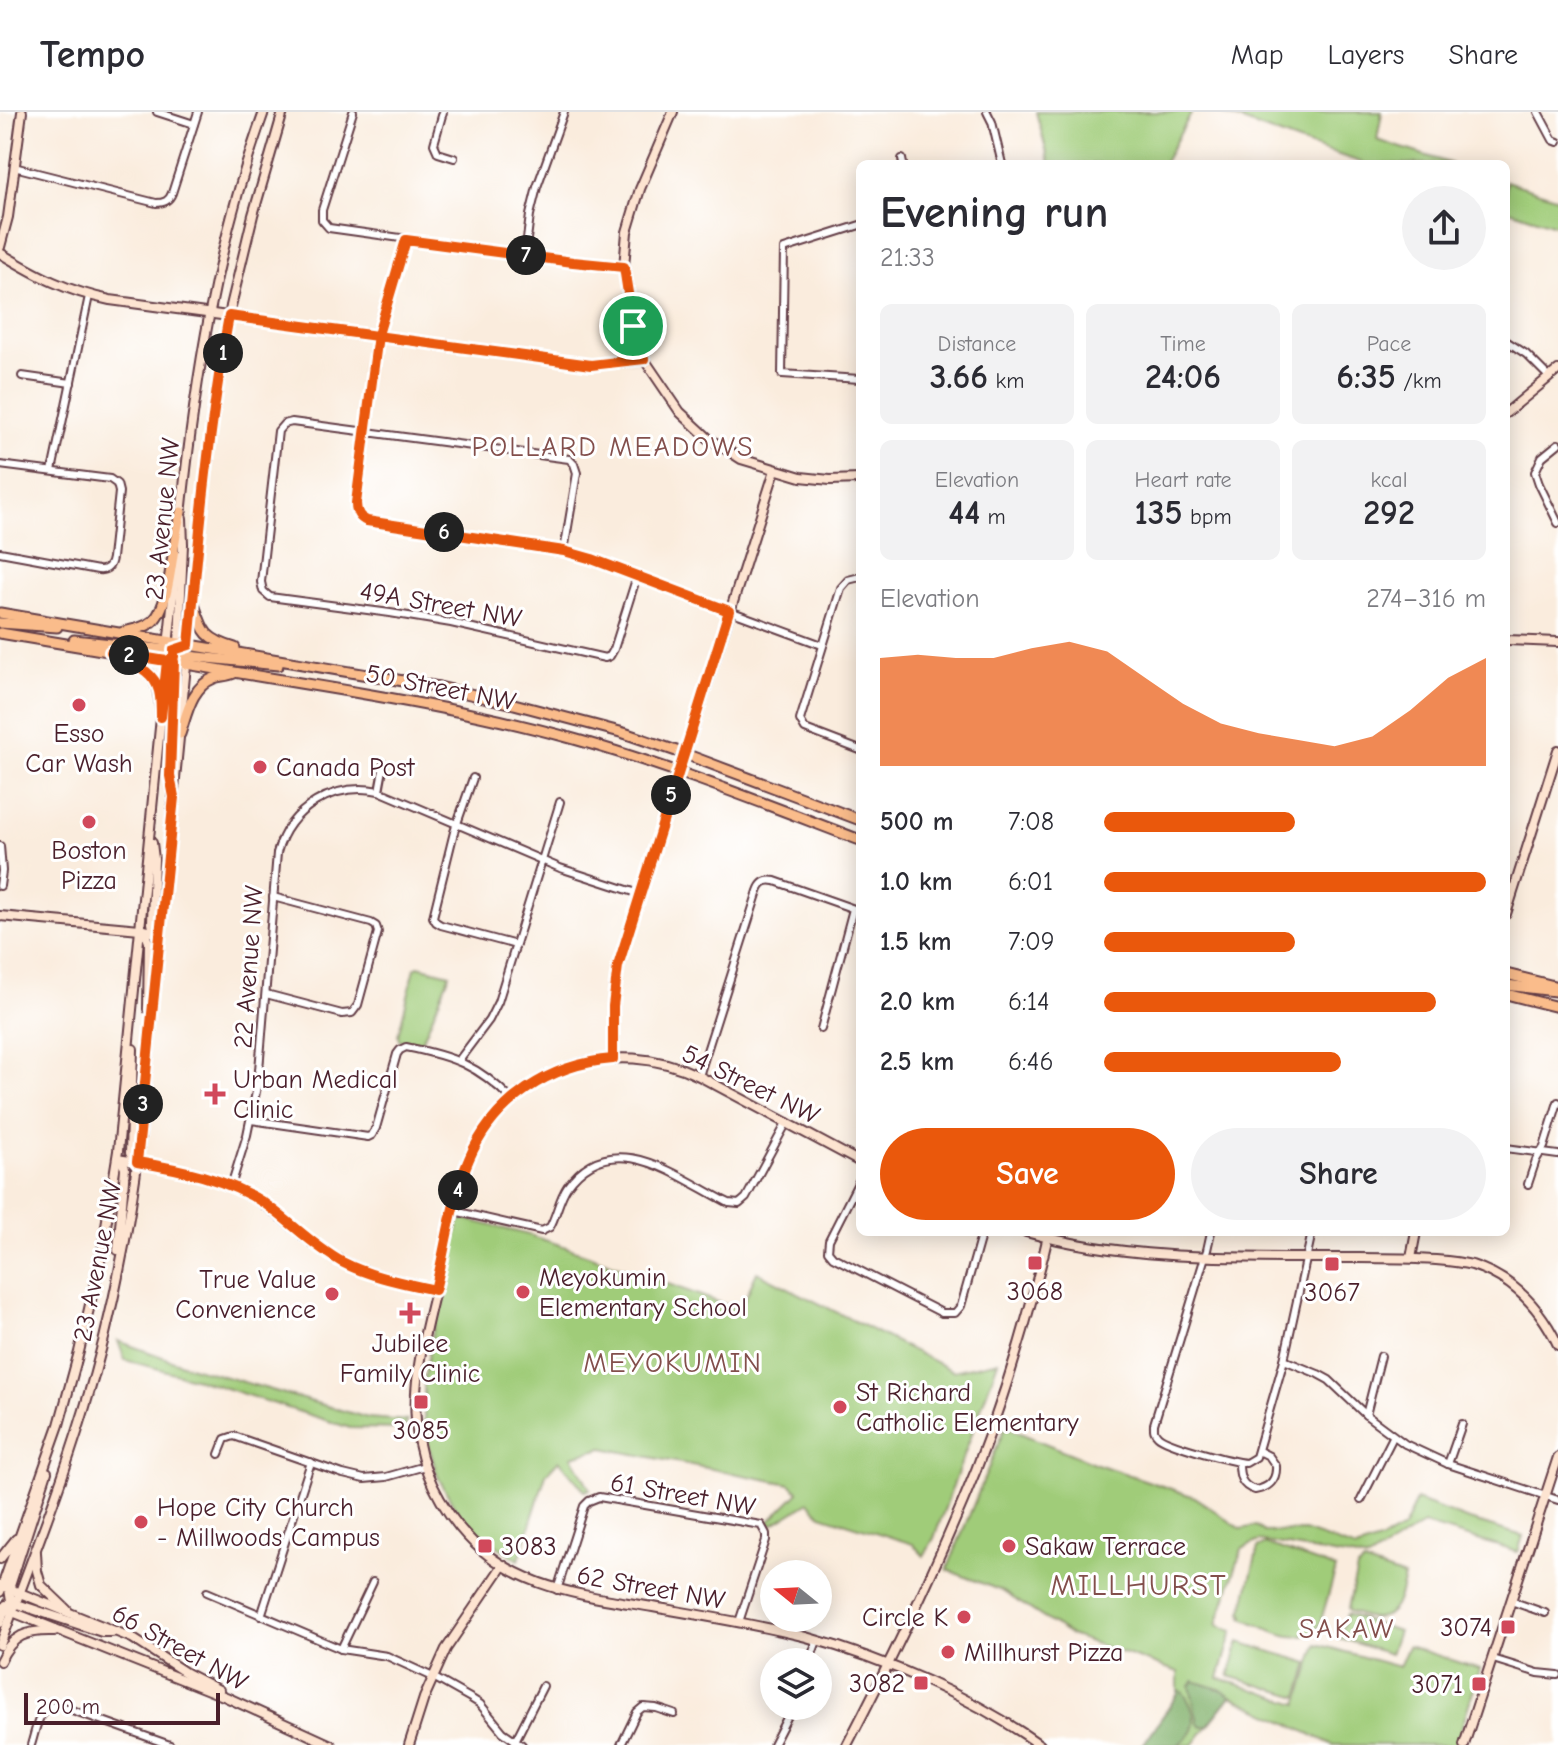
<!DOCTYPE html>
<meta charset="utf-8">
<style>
:root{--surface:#fff;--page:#f2f2f3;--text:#2b2b33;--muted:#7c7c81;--line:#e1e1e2;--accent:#ea580c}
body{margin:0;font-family:"Comic Neue",sans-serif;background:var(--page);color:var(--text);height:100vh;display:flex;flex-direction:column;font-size:30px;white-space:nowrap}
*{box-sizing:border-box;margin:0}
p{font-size:26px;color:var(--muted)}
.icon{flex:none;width:44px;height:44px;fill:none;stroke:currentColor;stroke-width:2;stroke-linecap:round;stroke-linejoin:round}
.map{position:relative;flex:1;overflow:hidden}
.panel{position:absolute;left:856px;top:48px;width:654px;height:1076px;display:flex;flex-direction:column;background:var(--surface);border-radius:12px;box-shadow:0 4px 20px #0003}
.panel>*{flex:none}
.needle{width:52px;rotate:288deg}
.buttons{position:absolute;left:760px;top:1448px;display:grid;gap:16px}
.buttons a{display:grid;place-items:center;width:72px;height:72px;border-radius:50%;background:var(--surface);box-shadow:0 4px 20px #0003;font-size:40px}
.scale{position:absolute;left:24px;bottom:20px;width:196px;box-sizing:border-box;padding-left:8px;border:4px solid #4a1f2b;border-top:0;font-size:22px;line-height:28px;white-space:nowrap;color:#4a1f2b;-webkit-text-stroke:6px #fff;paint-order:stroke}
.pin{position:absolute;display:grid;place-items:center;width:68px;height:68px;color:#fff;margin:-34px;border:4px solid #fff;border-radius:50%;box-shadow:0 2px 8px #0007}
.km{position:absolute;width:40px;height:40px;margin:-20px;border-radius:50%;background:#222;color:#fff;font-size:22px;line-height:40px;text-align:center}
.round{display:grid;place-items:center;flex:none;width:84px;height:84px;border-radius:42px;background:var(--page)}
.summary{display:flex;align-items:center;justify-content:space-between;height:136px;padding:0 24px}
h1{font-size:44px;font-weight:800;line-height:60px}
.stats{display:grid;grid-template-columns:repeat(3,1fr);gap:12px;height:136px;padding:8px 24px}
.stats div{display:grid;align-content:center;border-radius:12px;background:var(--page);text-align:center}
.stats b{font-size:34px;font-weight:800}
.stats small{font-size:22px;font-weight:400}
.stats p{font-size:22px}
.chart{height:224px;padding:16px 24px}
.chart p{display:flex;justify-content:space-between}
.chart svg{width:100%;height:144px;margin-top:8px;fill:var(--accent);opacity:.7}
.action{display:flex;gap:16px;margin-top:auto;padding:16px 24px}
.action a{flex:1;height:92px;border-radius:48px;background:var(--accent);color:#fff;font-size:32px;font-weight:800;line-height:92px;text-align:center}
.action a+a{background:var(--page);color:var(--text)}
ul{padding:0 24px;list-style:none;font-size:26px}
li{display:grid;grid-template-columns:128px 96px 1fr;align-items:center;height:60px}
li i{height:20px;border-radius:10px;background:var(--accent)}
header{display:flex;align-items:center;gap:48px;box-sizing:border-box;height:112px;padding:0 40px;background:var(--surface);border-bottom:2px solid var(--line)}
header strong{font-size:38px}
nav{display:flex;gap:44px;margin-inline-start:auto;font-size:28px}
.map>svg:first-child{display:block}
.green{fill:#a0cc79;stroke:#757652;stroke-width:2}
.forest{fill:#80b069;stroke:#65684a;stroke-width:2}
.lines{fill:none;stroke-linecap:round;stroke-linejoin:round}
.street-casing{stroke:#643e46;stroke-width:10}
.secondary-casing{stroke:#643e46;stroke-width:12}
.primary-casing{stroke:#643e46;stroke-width:13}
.street{stroke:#fff;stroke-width:6}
.secondary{stroke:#fde4d1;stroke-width:8}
.primary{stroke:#fabc8b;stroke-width:9}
.route-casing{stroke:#fff;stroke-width:16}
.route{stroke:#ea580c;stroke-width:10}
.poi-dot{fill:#d1495b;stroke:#fff;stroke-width:3}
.labels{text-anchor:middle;stroke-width:6;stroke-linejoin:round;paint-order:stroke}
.street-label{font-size:26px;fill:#4a1f2b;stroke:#fff}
.poi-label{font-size:26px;fill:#4a1f2b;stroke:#fff;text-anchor:start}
.neighbourhood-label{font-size:28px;letter-spacing:2px;fill:#834f4c;stroke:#fff}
.quarter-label{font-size:30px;letter-spacing:2px;fill:#834f4c;stroke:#fff}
</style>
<header>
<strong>Tempo</strong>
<nav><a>Map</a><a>Layers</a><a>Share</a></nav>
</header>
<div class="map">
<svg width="1558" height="1633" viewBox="0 0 1558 1633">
<rect width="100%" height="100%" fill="#fff"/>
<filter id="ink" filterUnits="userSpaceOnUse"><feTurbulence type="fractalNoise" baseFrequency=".0125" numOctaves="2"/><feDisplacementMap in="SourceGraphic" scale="16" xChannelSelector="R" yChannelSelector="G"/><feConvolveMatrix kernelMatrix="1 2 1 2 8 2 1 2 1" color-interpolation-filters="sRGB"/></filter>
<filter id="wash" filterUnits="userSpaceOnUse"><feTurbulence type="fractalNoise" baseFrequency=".006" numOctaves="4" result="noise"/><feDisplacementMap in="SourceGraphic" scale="32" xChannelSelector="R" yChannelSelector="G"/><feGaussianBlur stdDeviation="1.8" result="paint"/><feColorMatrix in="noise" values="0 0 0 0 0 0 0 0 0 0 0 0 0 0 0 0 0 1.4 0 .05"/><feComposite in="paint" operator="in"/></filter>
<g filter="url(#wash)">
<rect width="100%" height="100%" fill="#faecdd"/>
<g class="green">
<polygon points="1036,0 1192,0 1163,52 1050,52"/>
<polygon points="1218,0 1382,0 1377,28 1452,52 1366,52 1299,30"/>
<polygon points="1506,69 1558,86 1558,114 1506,97"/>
<polygon points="418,854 450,862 421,932 399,928 398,923 415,856"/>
<polygon points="465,1107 529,1123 563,1134 740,1198 757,1160 953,1259 998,1249 934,1426 924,1444 913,1432 821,1403 809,1390 772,1413 769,1410 799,1380 790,1372 603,1336 572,1344 590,1377 585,1379 559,1348 546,1362 519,1448 478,1422 459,1403 438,1365 424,1318 424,1267 432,1224 459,1110"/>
<polygon points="118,1229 185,1253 368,1306 407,1309 405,1317 350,1316 197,1267 125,1248"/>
<polygon points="1005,1315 1094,1351 1195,1385 1241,1417 1256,1414 1264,1420 1304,1419 1356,1437 1382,1428 1403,1417 1416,1388 1466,1407 1523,1424 1518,1440 1424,1412 1368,1448 1259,1429 1242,1437 1217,1513 1233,1519 1219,1566 1298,1592 1317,1532 1399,1555 1408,1534 1480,1557 1456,1633 1333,1633 1231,1584 1193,1633 1143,1633 1178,1582 1178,1560 1070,1523 1002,1479 947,1458"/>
<path d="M 1265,1432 L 1336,1457 L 1319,1515 C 1298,1537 1265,1515 1243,1506 L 1244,1502 L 1242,1501 L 1258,1436 Z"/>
<path d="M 1364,1451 L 1404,1465 C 1400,1481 1397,1506 1375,1506 C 1367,1507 1356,1501 1349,1499 L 1348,1496 L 1357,1457 Z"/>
<polygon points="1347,1502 1398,1519 1390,1542 1339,1526"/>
<polygon points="1239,1530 1309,1551 1299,1585 1229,1564"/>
</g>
<g class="forest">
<polygon points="1194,1569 1222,1578 1231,1584 1207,1614 1201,1614 1198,1611 1190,1574"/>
<path d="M 1178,1577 C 1189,1584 1198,1605 1192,1618 C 1189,1624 1183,1629 1178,1633 L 1143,1633 L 1178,1582 Z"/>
</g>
</g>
<g filter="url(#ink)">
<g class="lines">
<defs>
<g id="street">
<polyline points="157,0 194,12"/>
<polyline points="353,0 322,98 322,108 329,116 573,150 624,155"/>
<polyline points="443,0 434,32 438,41 454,46"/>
<polyline points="987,0 992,10 1002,52"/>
<polyline points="1538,0 1553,28 1558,30"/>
<polyline points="902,47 903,52"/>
<path d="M 14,55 L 156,91 C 164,91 169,89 172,81 L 198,0"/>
<polyline points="860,113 784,137 782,262 860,267"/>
<path d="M 406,128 L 378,223 L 356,391 C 356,400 358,406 367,409 L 556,438 L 578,443 L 822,533"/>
<polyline points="525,143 530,103 537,75 564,0"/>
<polyline points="1506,229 1526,242 1549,265"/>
<polyline points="22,264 71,271"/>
<polyline points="1558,332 1542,345 1535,360 1539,372 1558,411"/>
<path d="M 0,353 L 110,367 L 117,372 L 119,380 L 112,446 C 111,454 107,459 98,458 L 0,440"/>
<polyline points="52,359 89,184"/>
<polyline points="564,439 577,361 574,352 569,347 292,310 284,312 278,319 261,470 263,479 270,485 390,501 451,511 605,546 610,544 614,537 637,464"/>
<polyline points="860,465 848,468 841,476 800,608 805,617 860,638"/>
<polyline points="473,666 454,720 433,805 436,810 441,813 516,833"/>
<polyline points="379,679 384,652"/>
<polyline points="0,734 2,759 0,774"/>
<polyline points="266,882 342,902 352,901 358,893 378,820 376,814 371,811 273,785"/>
<polyline points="821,917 853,797"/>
<polyline points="459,948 489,908 498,890 560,690"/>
<path d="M 699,964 L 758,779 C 761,770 766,767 775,769 L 860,799"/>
<path d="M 251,1008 L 368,1025 L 372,1023 L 376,1016 L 397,942 L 400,938 L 406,935 C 452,944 478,953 511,987"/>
<polyline points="1506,1036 1558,1043"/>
<polyline points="860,1067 829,1128 828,1139 833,1145 942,1201 955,1201 961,1194 982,1120"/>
<polyline points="1528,1072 1536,1048 1544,1035 1558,990"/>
<path d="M 231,1074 L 247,1023 L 258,970 L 277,741 C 289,696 334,670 379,679 L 560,756 L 640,782"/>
<path d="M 454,1099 L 542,1119 L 550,1115 C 557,1102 559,1087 567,1075 C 612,1011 679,1066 729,1091 L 739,1092 L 746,1086 L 787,1010"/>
<path d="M 1211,1120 L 1207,1138 L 1154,1312 C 1154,1317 1153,1319 1158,1324 C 1166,1332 1232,1350 1246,1351 L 1256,1345 L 1284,1248 L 1312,1120"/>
<polyline points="1284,1248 1318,1262 1329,1268 1366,1303 1405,1332 1448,1352 1558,1388"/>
<polyline points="1366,1303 1381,1244"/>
<polyline points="219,1342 225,1327 234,1324 343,1362 364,1367 386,1365 425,1354"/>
<path d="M 1239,1351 C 1239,1364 1241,1374 1255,1378 C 1269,1376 1277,1368 1276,1354 L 1269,1344 L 1259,1339"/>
<polyline points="1448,1352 1462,1312"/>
<polyline points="1361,1388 1393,1325"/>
<polyline points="557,1478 584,1394 589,1389 599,1385 755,1412 761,1413 766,1422 766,1428 739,1510"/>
<polyline points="207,1480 341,1537 387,1544 433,1565 472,1587 480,1592 503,1620 522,1633"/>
<polyline points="1511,1489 1545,1501"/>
<polyline points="261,1504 311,1350"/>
<polyline points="341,1537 373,1470"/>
<polyline points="1493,1547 1538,1561 1558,1563"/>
<polyline points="809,1550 817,1529"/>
<polyline points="515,1629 543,1574"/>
<path d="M 31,1633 C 37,1615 38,1591 61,1594 L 170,1633"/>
<polyline points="621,1633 637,1600 643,1595 656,1596 674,1602"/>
<polyline points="773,1633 793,1594"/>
</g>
<g id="secondary">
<polyline points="673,0 640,77 627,120 624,155 633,214 644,247 680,300 708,326 741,347 801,365 830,368 860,367"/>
<polyline points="0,135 8,105 22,0"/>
<path d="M 0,141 C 38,164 66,179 110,188 L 591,253 L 644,247"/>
<polyline points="1506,301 1558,258"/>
<path d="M 181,403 C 195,267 217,129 264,0"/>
<polyline points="1506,528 1558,530"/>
<polyline points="180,536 179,531 183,432 182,406"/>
<polyline points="171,671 174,545"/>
<polyline points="152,731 154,747 152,811 153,816 159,822"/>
<polyline points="1506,802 1558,638"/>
<polyline points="0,804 140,817 160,822"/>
<polyline points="141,818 146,822 149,830 148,897"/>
<polyline points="133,937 130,1041 136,1049"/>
<path d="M 613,947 C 613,911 612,877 621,843 L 775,358"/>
<path d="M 117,1047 C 158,1053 203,1061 242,1079 C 273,1094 296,1121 326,1140 C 359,1162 397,1169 435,1178"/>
<polyline points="118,1047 122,1050 125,1056 118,1138"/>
<path d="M 860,1050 L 699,964 C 614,923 516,955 472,1039 C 454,1075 449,1119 440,1158 C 417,1254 391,1331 460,1416 C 510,1477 582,1483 653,1495 C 704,1504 756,1512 806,1525 C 885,1547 973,1585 1040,1633"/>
<path d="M 1026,1120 C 1121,1147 1222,1146 1321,1146 C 1359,1146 1397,1145 1436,1148 C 1448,1149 1460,1150 1472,1153 C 1513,1166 1540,1195 1558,1233"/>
<polyline points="1411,1146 1416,1120"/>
<polyline points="36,1440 37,1459 41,1473 67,1498"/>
<polyline points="0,1447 16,1427"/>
<polyline points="0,1473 132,1526 186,1561 219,1578"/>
<polyline points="0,1480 59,1313 79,1240 101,1145 118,1039 177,444"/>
<polyline points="11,1490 102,1520 112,1520"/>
<polyline points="0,1495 226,1585 331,1633"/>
<polyline points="12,1496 9,1477 47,1360"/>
<polyline points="0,1511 6,1493"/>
<path d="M 0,1533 C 29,1455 60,1377 84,1298 C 111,1211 129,1119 140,1029 L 196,450 L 213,303 L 231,194 L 253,103 L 283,0"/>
<path d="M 0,1549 C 12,1523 27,1518 54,1519"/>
<polyline points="409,1633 424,1586 446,1537 503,1453"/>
<path d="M 847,1633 C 894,1543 938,1452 976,1358 C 1006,1281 1030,1200 1049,1120"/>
<polyline points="1464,1633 1558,1345"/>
</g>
<g id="primary">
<path d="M 193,489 C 203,518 202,526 235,536"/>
<polyline points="0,501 439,575 514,592 624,621 685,642 860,708"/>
<polyline points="0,511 57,515"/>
<path d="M 123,520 C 133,518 145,516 153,509 C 172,492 172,427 181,400"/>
<path d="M 0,521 C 100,538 200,554 300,571 C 392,586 484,602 574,627 C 671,654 765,692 860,728"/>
<polyline points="74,528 168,538 186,534"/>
<path d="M 117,544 C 124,547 130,549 136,552 C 159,563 160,583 161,605"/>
<polyline points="170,547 177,544 188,544 278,553"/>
<path d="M 180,622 C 187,602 191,575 214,566 C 220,564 227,564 234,561"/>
<polyline points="1506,862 1558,875"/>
<polyline points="1506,873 1555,879"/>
<polyline points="1506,882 1558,895"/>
</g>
</defs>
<use href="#street" class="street-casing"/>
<use href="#secondary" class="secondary-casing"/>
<use href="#primary" class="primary-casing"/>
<use href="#street" class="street"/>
<use href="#secondary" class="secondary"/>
<use href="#primary" class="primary"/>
</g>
</g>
<g class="lines" filter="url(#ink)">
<defs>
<path id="route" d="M 633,214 L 644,247 L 591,253 L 229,204 C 209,312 199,423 189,533 L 174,538 L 174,545 L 167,549 L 161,605 C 161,597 161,587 159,579 C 153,556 129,551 111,540 L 160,548 L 174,550 L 170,664 L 174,685 L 137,1050 C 180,1057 227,1067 264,1091 C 291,1110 313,1134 342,1150 C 371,1165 404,1171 435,1178 C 446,1135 451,1088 469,1047 C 494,988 550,952 613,947 L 613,894 L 618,854 L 729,499 L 592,447 L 564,439 L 367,409 C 359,406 356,400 356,391 L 378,223 L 380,216 L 406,128 L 573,150 L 624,155 L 633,214"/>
</defs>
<use href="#route" class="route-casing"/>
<use href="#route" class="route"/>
</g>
<g class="poi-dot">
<circle cx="79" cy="593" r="8"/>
<circle cx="260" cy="655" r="8"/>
<circle cx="89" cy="710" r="8"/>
<path d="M211 970h8v8h8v8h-8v8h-8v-8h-8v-8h8z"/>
<rect x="1027" y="1143" width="16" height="16" rx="4"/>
<rect x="1324" y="1144" width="16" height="16" rx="4"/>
<circle cx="523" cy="1180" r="8"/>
<circle cx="332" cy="1182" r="8"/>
<path d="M406 1189h8v8h8v8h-8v8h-8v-8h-8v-8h8z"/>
<rect x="413" y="1282" width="16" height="16" rx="4"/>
<circle cx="840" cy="1295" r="8"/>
<circle cx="141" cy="1410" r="8"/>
<rect x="477" y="1426" width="16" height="16" rx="4"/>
<circle cx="1009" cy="1434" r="8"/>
<circle cx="964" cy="1505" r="8"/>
<rect x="1500" y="1507" width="16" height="16" rx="4"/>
<circle cx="948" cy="1540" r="8"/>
<rect x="913" y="1563" width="16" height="16" rx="4"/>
<rect x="1471" y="1564" width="16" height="16" rx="4"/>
</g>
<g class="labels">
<g class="street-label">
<text transform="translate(162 407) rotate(-84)" y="9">23 Avenue NW</text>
<text transform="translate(441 492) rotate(10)" y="9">49A Street NW</text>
<text transform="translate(441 575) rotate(11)" y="9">50 Street NW</text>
<text transform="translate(248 855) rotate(-86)" y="9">22 Avenue NW</text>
<text transform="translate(751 972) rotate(26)" y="9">54 Street NW</text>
<text transform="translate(97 1149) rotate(-79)" y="9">23 Avenue NW</text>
<text transform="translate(683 1382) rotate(10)" y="9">61 Street NW</text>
<text transform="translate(651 1475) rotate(10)" y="9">62 Street NW</text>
<text transform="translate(180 1535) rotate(29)" y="9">66 Street NW</text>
</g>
<g class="poi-label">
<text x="79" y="630" text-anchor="middle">Esso<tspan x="79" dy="30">Car Wash</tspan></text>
<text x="276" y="664">Canada Post</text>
<text x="89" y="747" text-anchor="middle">Boston<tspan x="89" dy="30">Pizza</tspan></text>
<text x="233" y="976">Urban Medical<tspan x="233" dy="30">Clinic</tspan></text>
<text x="539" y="1174">Meyokumin<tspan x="539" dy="30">Elementary School</tspan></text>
<text x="316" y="1176" text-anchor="end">True Value<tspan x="316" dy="30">Convenience</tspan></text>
<text x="1035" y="1188" text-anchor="middle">3068</text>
<text x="1332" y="1189" text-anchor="middle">3067</text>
<text x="410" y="1240" text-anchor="middle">Jubilee<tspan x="410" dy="30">Family Clinic</tspan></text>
<text x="856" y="1289">St Richard<tspan x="856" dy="30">Catholic Elementary</tspan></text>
<text x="421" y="1327" text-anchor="middle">3085</text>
<text x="157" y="1404">Hope City Church<tspan x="157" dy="30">- Millwoods Campus</tspan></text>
<text x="501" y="1443">3083</text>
<text x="1025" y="1443">Sakaw Terrace</text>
<text x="948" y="1514" text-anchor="end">Circle K</text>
<text x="1492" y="1524" text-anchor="end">3074</text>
<text x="964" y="1549">Millhurst Pizza</text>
<text x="905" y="1580" text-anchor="end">3082</text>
<text x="1463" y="1581" text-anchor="end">3071</text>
</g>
<g class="neighbourhood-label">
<text x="613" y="344">POLLARD MEADOWS</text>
<text x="673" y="1260">MEYOKUMIN</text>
<text x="1347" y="1526">SAKAW</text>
</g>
<g class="quarter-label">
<text x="1139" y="1483">MILLHURST</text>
</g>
</g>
</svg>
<div class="buttons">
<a><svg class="needle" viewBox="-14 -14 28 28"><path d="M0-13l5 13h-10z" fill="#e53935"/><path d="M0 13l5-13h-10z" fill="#7c7c81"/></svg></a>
<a><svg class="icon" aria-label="layers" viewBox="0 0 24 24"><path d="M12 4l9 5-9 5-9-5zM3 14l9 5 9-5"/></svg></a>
</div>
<div class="scale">200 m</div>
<div class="pin" style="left:633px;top:214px;background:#1e9e55"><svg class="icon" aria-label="arrive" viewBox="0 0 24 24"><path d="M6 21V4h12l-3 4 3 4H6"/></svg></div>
<b class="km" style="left:223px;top:241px">1</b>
<b class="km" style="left:129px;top:543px">2</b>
<b class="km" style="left:143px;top:992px">3</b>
<b class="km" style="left:458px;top:1078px">4</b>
<b class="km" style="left:671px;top:683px">5</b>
<b class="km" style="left:444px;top:420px">6</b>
<b class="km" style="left:526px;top:143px">7</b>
<section class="panel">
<div class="summary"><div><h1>Evening run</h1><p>21:33</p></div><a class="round"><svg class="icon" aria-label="share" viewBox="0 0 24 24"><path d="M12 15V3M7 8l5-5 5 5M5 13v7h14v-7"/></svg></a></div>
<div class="stats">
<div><p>Distance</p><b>3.66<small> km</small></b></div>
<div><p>Time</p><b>24:06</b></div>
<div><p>Pace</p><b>6:35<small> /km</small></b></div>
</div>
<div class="stats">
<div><p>Elevation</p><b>44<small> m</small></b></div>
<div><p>Heart rate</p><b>135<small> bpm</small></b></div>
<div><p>kcal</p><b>292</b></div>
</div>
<div class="chart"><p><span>Elevation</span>274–316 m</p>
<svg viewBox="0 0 160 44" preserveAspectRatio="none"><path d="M0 44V11L10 10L20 11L30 11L40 8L50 6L60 9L70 17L80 25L90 31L100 34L110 36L120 38L130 35L140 27L150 17L160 11V44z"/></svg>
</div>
<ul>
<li><b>500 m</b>7:08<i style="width:50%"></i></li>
<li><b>1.0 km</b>6:01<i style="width:100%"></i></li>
<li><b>1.5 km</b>7:09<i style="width:50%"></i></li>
<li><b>2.0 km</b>6:14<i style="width:87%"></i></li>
<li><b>2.5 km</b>6:46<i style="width:62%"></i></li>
</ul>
<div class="action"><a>Save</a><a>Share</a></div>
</section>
</div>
